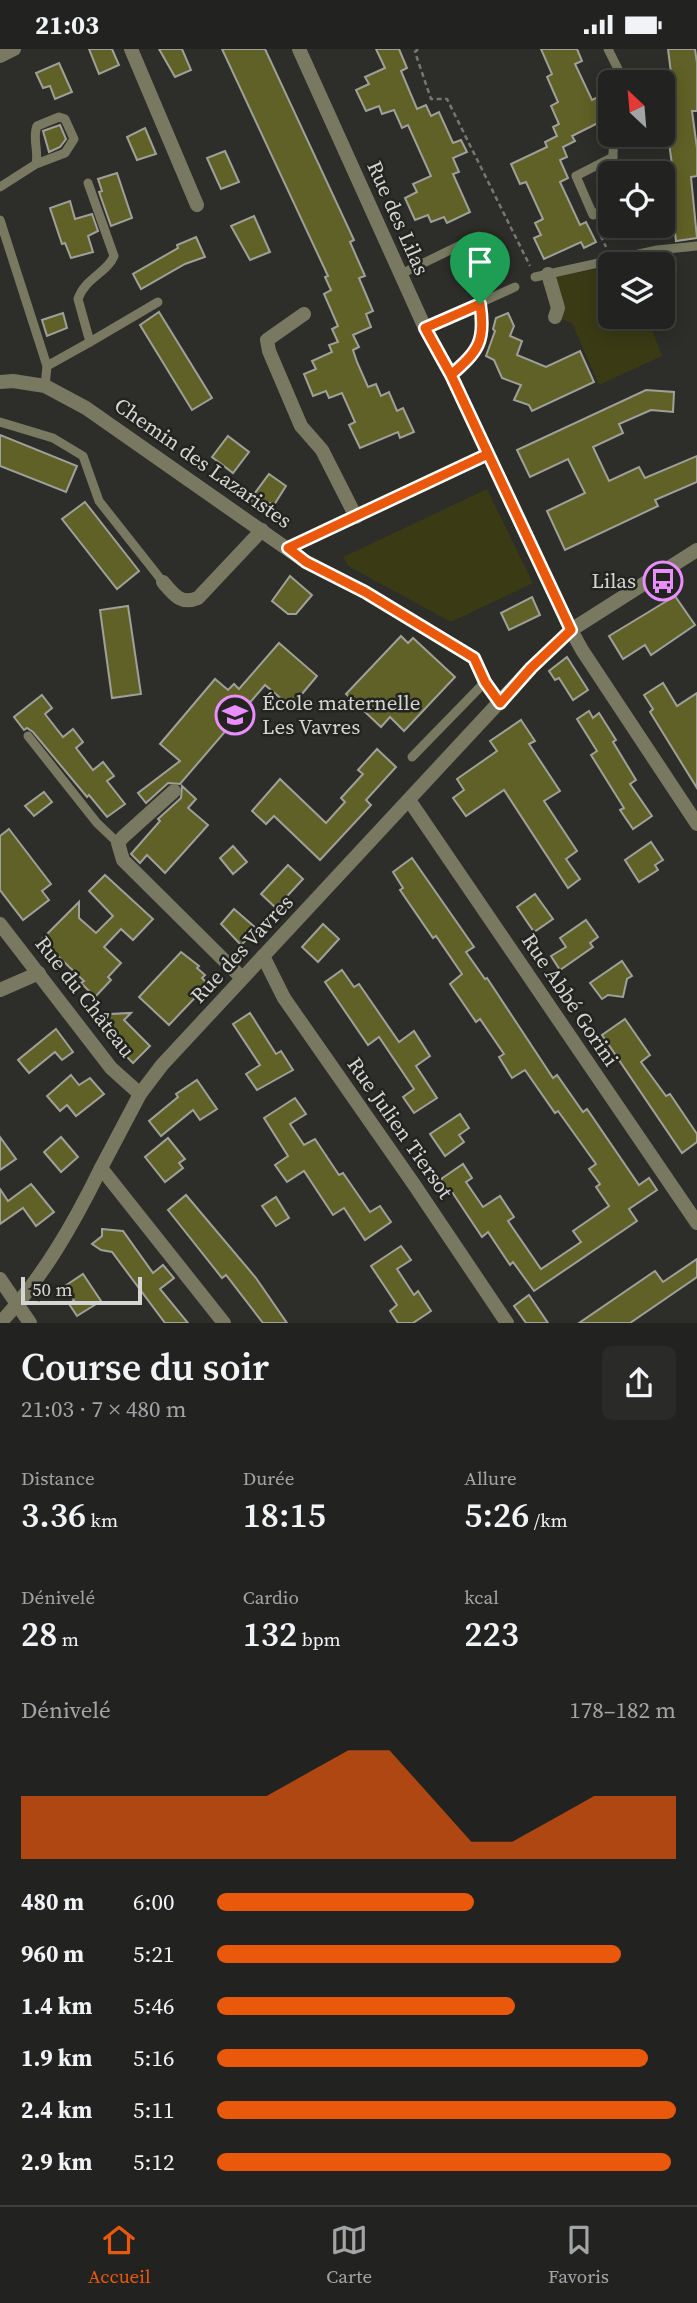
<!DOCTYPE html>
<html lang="fr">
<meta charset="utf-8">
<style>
:root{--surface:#222220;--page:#2a2a29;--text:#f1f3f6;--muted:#a2a4a5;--line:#3f3f3e;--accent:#ea580c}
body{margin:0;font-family:"Source Serif 4",serif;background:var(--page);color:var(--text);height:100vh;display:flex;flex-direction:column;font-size:26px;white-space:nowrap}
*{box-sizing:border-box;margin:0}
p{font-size:23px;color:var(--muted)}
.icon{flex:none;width:38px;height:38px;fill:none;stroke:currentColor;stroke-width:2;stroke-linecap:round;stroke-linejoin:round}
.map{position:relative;height:1274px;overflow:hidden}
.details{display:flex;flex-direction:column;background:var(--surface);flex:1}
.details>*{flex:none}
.needle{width:46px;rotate:334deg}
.fabs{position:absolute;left:598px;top:21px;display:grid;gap:14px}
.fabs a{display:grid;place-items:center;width:77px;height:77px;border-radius:10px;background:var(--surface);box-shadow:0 4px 18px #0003,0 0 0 2px var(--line);font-size:35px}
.scale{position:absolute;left:21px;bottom:18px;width:121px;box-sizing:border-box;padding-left:7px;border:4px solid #d5d5d3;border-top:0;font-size:19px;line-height:24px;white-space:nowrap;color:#d5d5d3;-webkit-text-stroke:5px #232420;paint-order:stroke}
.pin{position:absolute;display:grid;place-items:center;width:60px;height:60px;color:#fff;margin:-72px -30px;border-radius:50% 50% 50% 0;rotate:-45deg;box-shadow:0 0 7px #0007}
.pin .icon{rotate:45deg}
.round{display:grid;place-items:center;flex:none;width:74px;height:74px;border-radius:10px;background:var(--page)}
.head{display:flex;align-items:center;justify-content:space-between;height:119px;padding:0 21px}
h1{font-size:38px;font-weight:600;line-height:52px}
.stats{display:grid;grid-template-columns:repeat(3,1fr);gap:10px;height:119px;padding:7px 21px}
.stats div{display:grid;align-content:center}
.stats b{font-size:35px;font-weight:600}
.stats small{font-size:19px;font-weight:400}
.stats p{font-size:19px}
.chart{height:196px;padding:14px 21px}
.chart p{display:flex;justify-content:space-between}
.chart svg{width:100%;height:126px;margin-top:7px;fill:var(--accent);opacity:.7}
ul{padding:0 21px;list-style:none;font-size:23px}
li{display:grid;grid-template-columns:112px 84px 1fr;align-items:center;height:52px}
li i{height:18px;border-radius:9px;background:var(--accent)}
.status{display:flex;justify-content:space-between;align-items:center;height:49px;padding:0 35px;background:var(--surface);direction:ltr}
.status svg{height:19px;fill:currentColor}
.menu{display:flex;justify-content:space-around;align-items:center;height:98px;border-top:2px solid var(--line);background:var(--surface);font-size:19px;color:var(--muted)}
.menu a{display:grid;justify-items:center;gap:4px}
.menu .selected{color:var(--accent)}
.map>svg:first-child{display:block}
.green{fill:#3a3a14}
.building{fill:#606126;stroke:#a0a09b;stroke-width:2}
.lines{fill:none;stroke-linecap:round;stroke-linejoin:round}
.path{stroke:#767674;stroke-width:2.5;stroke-dasharray:5 3.5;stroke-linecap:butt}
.lane{stroke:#787960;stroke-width:9}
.street{stroke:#787960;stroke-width:14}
.route-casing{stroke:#fff;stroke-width:14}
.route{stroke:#ea580c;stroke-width:9}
.labels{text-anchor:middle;stroke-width:5;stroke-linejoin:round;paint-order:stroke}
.street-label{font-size:21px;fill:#d5d5d3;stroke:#232420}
.poi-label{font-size:21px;fill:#d5d5d3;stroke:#232420;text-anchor:end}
</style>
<div class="status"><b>21:03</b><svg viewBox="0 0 49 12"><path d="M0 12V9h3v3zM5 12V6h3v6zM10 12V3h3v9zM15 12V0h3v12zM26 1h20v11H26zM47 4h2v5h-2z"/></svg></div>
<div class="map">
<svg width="697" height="1274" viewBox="0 0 697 1274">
<rect width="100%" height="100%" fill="#2d2d2a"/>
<g class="green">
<polygon points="611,217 611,268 647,268 662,307 599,336 572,274 558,269 552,229"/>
<polygon points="487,440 533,534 451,573 348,517 343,508"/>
</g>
<g class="building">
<polygon points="89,0 112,0 119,16 99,25"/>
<polygon points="159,0 182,0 191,21 175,28"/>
<polygon points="222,0 265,0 354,191 350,193 365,227 359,229 373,262 366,265 371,278 353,286 359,298 353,301 357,313 368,338 376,335 381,347 389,343 397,362 403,359 414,383 400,389 398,383 360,399 349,376 355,373 342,344 329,349 326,342 313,347 304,325 316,320 312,312 332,303 329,296 338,293 332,280 338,277 324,245 331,241 325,228 328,227"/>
<polygon points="376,0 399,0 407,19 401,22 417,60 426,56 431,67 439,63 453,94 461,91 467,103 453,109 459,123 453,125 470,163 447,174 444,168 431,173 428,166 415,171 405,149 417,143 413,135 431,127 408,76 402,79 394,61 382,65 379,57 366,62 356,41 369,35 365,28 385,19"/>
<polygon points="541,0 577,0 582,12 575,15 592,51 598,48 608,69 572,87 575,92 563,98 567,108 560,111 568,129 560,133 580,176 586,173 596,193 584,199 581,193 544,210 534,189 541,186 535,174 543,170 526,133 520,135 511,115 547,98 545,93 557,87 553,78 559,75 551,57 558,53 547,28 552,25"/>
<polygon points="668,0 695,0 697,14 697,62 692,62 697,99 697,127 691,128 697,189 676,192 675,184 672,184 666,139 669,138 668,131 674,130 665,65 676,64"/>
<polygon points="59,14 72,43 55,50 50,37 43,39 36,24"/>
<polygon points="60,76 66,90 60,98 49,103 43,82"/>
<polygon points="145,79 156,105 137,111 127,88"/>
<polygon points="225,102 239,133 221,140 207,109"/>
<polygon points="117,124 132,169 111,177 99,143 102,142 98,130"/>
<polygon points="70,152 75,170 92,165 98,182 88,187 93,203 71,209 65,194 62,195 50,159"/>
<polygon points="254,167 270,203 250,211 231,177"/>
<polygon points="196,188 205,208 185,215 141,240 133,225 178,199 177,196"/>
<polygon points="159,263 212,349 192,361 140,276"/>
<polygon points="63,264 67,279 47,287 42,271"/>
<polygon points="508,264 514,277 510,287 522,292 517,306 546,318 580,302 594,333 532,362 529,356 514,351 521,336 502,329 494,311 486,307 495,282 493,280 496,269"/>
<polygon points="646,341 674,343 673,363 651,361 619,375 623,384 593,398 609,432 639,418 645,429 697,407 697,433 655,451 658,457 565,501 547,462 585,444 568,410 530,428 517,401"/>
<polygon points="0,386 77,417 66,443 0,417"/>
<polygon points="228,387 249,403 233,424 212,408"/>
<polygon points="269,425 286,437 274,456 270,454 264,462 249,452"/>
<polygon points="85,453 139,522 117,540 62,470"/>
<polygon points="290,527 312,546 296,565 288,565 272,552"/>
<polygon points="675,547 695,576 651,606 645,596 623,610 609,587"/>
<polygon points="532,548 540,566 509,581 501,564"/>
<polygon points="128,557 141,645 112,649 100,561"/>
<polygon points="401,587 408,594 413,589 455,628 404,682 390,668 381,678 346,645"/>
<polygon points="279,594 317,627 291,658 265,636 180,735 168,734 146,754 138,744 180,712 160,695 215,630 228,641 234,635 239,640"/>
<polygon points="567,608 588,641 573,651 559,629 555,631 549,622"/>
<polygon points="663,634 677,657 697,644 697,739 650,663 653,660 644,646"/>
<polygon points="42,646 52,659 45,665 63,688 73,680 83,693 76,699 93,721 103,713 114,727 107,732 125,755 107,768 89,746 87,748 33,683 27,679 24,681 14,668"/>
<polygon points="589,662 593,669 599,664 616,691 613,693 636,731 630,735 652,767 633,780 620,761 624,759 591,706 597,702 577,670"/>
<polygon points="521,671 535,692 529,695 560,742 544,752 577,802 566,810 580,830 568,839 504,741 466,767 453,749 464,741 457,730 497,702 490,692"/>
<polygon points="377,700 396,718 366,751 371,756 320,811 274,767 266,775 252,762 280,730 326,774 345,753 341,749 363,725 358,721"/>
<polygon points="182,737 196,750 188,759 208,776 165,824 147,806 140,814 131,805 160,772 158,770 181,749"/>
<polygon points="44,743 52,753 34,767 25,757"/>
<polygon points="9,780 51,835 42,842 49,851 23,871 0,841 0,787"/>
<polygon points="651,793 663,811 655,816 658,821 639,833 625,811"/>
<polygon points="233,797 247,813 233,825 220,809"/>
<polygon points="412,809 474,898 466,903 485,930 487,929 553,1029 557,1026 583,1063 587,1060 639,1136 649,1129 657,1141 629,1160 637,1172 534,1242 513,1213 510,1216 488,1183 482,1188 452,1143 450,1144 441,1130 463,1115 472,1129 466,1133 483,1158 500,1147 514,1168 508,1172 541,1220 581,1193 573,1182 609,1157 596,1138 600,1135 589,1120 596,1115 558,1062 555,1064 525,1021 512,1029 499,1008 504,1005 480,970 476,973 450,935 462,925 436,887 433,889 400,841 403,839 393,823"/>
<polygon points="288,816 303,830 276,859 261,845"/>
<polygon points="105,826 153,870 133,891 121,880 104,898 121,914 108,928 111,931 95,948 81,934 84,932 41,891 79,853 79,869 96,884 113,867 89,842"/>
<polygon points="535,845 553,870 534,883 517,858"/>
<polygon points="234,860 257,880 241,896 221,875"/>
<polygon points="586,871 598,888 590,894 593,898 560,921 551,907 566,898 560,889"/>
<polygon points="323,875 339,890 318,913 302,898"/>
<polygon points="181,903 199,917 197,919 205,926 202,929 208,935 169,976 139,948"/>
<polygon points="622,912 632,927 627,930 623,948 608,946 602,950 590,934"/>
<polygon points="342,921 354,938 359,935 399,993 414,982 430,1007 416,1017 437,1049 414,1064 403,1048 414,1040 379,988 368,996 325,933"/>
<polygon points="131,964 124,971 150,997 133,1014 119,1000 122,996 91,966"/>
<polygon points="250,964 276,1005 281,1002 293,1021 257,1041 246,1025 260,1016 233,975"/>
<polygon points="625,970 650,1006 641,1013 666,1047 670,1045 697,1085 697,1093 682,1104 602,986"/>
<polygon points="56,980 73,1003 62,1011 55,1003 29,1024 18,1011"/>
<polygon points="71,1026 79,1036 90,1029 104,1045 76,1067 67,1056 60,1062 47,1047"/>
<polygon points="197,1031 217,1060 200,1071 193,1061 161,1087 149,1072 178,1048 176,1045"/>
<polygon points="295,1049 306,1065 290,1075 304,1096 315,1090 339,1126 343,1124 370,1163 380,1157 391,1173 365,1191 344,1159 333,1166 304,1122 287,1133 275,1116 288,1107 264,1069"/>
<polygon points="460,1065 469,1079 459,1086 464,1093 445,1107 430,1085"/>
<polygon points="0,1088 16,1110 0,1121"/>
<polygon points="61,1088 78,1108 61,1123 44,1103"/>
<polygon points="168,1089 185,1110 179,1114 183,1119 165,1133 145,1108"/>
<polygon points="31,1135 54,1163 36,1177 23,1159 0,1175 0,1140 8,1152"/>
<polygon points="186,1146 256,1229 287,1274 263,1274 226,1226 222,1229 168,1161"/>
<polygon points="276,1148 289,1169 276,1177 262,1157"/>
<polygon points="102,1180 123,1182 153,1224 163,1216 174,1229 160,1240 188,1274 165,1274 112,1203 101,1201 92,1195 102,1187"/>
<polygon points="401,1197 411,1211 397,1220 414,1246 418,1242 431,1262 413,1274 398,1274 390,1262 397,1256 371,1217"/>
<polygon points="697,1210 697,1228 630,1274 579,1274 655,1222 663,1233"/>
<polygon points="83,1225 101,1252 77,1267 69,1255 74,1251 65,1237"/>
<polygon points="529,1246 548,1274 526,1274 514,1257"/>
</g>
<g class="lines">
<g class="path">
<polyline points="418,0 415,3 431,50 447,50 530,217"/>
<polyline points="597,179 606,198"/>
<path d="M 463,315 C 478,303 485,285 482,266"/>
</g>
<g class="lane">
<polyline points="608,0 618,20 617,33"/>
<polyline points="612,124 614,86"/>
<path d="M 0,138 L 36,115 L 65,104 L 74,90 L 65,70 L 59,68 L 37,77 C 32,89 39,102 36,115"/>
<polyline points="611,147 610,157 593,166 576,127 613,108"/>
<polyline points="0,171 47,317 45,337"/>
<polyline points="401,225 479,187"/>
<polyline points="535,228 657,201 697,197"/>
<polyline points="425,279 515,238"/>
<polyline points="90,293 158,253"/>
<path d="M 47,317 L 90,293 L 78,250 C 85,229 107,224 114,207 L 88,134"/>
<polyline points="0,373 53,389 83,407 99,452 163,533"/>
<polyline points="28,687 97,774 118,794"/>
<polyline points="412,708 485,633"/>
</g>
<g class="street">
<polyline points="131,0 197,156"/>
<polyline points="299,0 425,279 451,326 571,581 582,601 697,775"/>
<polyline points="0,7 14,0"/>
<polyline points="548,225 558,259 555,268"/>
<polyline points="304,265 267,291 269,302 301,377 322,401 356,468"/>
<polyline points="0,333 13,332 45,337 86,359 306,513 365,543 474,609 485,633 500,654"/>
<polyline points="288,499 488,405"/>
<path d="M 163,533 C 174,546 181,556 198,549 L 262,481"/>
<polyline points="174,742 123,788 118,794 123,811 242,929"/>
<polyline points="409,751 697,1174"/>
<polyline points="0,875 111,1019 140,1045"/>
<polyline points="263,907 284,949 413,1134 507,1274"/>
<polyline points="0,941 39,924"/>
<polyline points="0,1230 30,1274"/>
<path d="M 0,1274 C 43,1229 74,1174 101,1119"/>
<polyline points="224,1274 101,1119 140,1045 162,1016 531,619 571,581 697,501"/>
</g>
</g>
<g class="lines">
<defs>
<path id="route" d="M 480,255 C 486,293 478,302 451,326 L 488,405 L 288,499 L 306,513 L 365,543 L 474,609 L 485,633 L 500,654 L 531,619 L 571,581 L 451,326 L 425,279 L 480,255"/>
</defs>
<use href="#route" class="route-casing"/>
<use href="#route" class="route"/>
</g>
<defs>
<symbol id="bus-ring" viewBox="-11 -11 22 22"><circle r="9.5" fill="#232420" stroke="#e98efe" stroke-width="1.5"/><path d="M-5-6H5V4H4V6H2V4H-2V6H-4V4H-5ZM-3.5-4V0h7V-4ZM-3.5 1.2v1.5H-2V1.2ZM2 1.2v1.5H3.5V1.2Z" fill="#e98efe"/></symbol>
<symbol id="school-ring" viewBox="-11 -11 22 22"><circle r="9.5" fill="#232420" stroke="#e98efe" stroke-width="1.5"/><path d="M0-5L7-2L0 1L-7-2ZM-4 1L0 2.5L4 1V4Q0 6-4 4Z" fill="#e98efe"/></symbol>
</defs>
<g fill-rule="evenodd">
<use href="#bus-ring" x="641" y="510" width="44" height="44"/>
<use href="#school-ring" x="213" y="644" width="44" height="44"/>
</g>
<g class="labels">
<g class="street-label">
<text transform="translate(398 169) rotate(66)" y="7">Rue des Lilas</text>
<text transform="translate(203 414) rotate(35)" y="7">Chemin des Lazaristes</text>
<text transform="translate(242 900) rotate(-47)" y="7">Rue des Vavres</text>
<text transform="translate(85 948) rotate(52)" y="7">Rue du Château</text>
<text transform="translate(570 951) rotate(56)" y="7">Rue Abbé Gorini</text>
<text transform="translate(400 1079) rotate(55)" y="7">Rue Julien Tiersot</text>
</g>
<g class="poi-label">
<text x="636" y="539">Lilas</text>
<text x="262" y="661" text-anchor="start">École maternelle<tspan x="262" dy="24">Les Vavres</tspan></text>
</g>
</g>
</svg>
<div class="fabs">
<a><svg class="needle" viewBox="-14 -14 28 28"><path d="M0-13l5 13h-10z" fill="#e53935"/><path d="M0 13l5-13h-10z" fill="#a2a4a5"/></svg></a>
<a><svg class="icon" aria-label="locate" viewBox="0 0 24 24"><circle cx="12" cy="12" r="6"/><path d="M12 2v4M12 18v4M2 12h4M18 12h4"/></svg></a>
<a><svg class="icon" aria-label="layers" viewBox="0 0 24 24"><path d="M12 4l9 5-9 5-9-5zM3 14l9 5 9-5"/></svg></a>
</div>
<div class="scale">50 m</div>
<div class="pin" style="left:480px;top:255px;background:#1e9e55"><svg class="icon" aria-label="arrive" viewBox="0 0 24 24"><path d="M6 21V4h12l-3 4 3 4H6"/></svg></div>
</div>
<section class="details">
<div class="head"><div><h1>Course du soir</h1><p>21:03 · 7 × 480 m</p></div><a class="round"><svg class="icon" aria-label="share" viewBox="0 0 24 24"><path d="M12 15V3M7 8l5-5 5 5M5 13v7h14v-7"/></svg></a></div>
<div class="stats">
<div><p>Distance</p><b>3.36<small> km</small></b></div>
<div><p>Durée</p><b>18:15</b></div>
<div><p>Allure</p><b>5:26<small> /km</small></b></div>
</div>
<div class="stats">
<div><p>Dénivelé</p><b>28<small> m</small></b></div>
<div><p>Cardio</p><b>132<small> bpm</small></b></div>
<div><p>kcal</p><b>223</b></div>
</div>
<div class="chart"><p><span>Dénivelé</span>178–182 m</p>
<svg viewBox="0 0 160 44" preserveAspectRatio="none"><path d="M0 44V22L10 22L20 22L30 22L40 22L50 22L60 22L70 14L80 6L90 6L100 22L110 38L120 38L130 30L140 22L150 22L160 22V44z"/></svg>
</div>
<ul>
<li><b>480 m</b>6:00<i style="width:56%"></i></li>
<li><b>960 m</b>5:21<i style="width:88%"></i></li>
<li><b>1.4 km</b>5:46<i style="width:65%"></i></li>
<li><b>1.9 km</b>5:16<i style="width:94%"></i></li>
<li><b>2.4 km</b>5:11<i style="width:100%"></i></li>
<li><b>2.9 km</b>5:12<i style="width:99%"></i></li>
</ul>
</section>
<nav class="menu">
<a class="selected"><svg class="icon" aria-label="home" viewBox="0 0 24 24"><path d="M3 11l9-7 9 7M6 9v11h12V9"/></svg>Accueil</a>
<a><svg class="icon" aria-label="map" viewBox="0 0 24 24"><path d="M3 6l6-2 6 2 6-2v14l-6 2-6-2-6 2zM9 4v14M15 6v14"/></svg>Carte</a>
<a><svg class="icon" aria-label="saved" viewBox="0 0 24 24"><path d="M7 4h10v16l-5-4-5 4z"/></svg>Favoris</a>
</nav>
